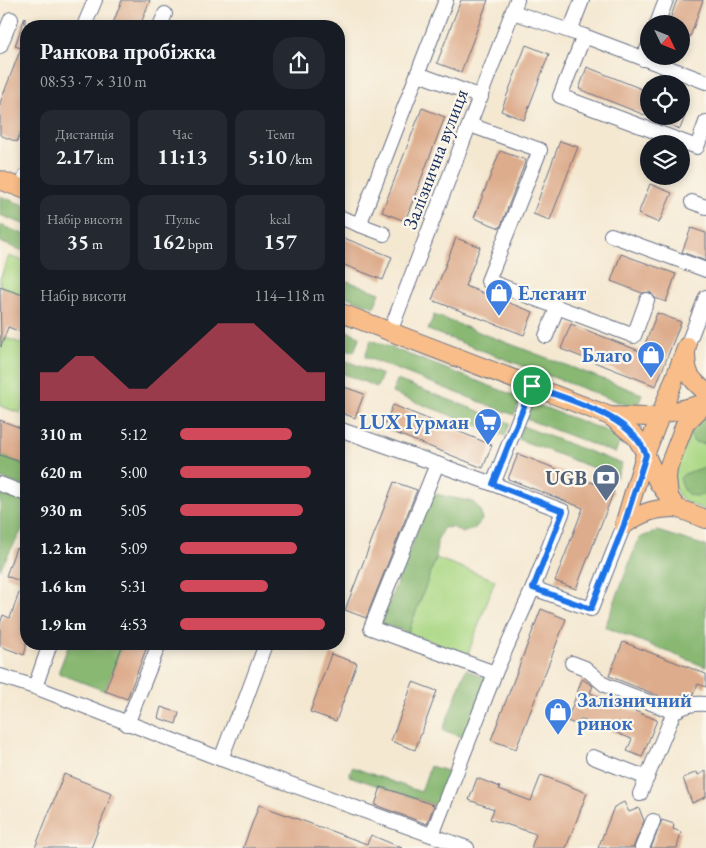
<!DOCTYPE html>
<html lang="uk">
<meta charset="utf-8">
<style>
:root{--surface:#171b24;--page:#242831;--text:#f1f3f6;--muted:#9ea1a6;--accent:#d1495b}
body{margin:0;font-family:"EB Garamond",serif;background:var(--page);color:var(--text);height:100vh;display:flex;flex-direction:column;font-size:19px;white-space:nowrap}
*{box-sizing:border-box;margin:0}
p{font-size:16px;color:var(--muted)}
.icon{flex:none;width:28px;height:28px;fill:none;stroke:currentColor;stroke-width:2;stroke-linecap:round;stroke-linejoin:round}
.map{position:relative;flex:1;overflow:hidden}
.panel{position:absolute;left:20px;top:20px;width:325px;height:630px;display:flex;flex-direction:column;background:var(--surface);border-radius:20px;box-shadow:0 2px 8px #0003}
.panel>*{flex:none}
.needle{width:32px;rotate:133deg}
.tools{position:absolute;left:640px;top:15px;display:grid;gap:10px}
.tools a{display:grid;place-items:center;width:50px;height:50px;border-radius:50%;background:var(--surface);box-shadow:0 2px 8px #0003;font-size:25px}
.pin{position:absolute;display:grid;place-items:center;width:42px;height:42px;color:#fff;margin:-21px;border:2px solid #fff;border-radius:50%;box-shadow:0 1px 5px #0007}
.round{display:grid;place-items:center;flex:none;width:52px;height:52px;border-radius:20px;background:var(--page)}
.headline{display:flex;align-items:center;justify-content:space-between;height:85px;padding:0 20px}
h1{font-size:22px;font-weight:700;line-height:38px}
.stats{display:grid;grid-template-columns:repeat(3,1fr);gap:8px;height:85px;padding:5px 20px}
.stats div{display:grid;align-content:center;border-radius:12px;background:var(--page);text-align:center}
.stats b{font-size:21px;font-weight:700}
.stats small{font-size:14px;font-weight:400}
.stats p{font-size:14px}
.chart{height:140px;padding:10px 20px}
.chart p{display:flex;justify-content:space-between}
.chart svg{width:100%;height:90px;margin-top:5px;fill:var(--accent);opacity:.7}
ul{padding:0 20px;list-style:none;font-size:16px}
li{display:grid;grid-template-columns:80px 60px 1fr;align-items:center;height:38px}
li i{height:12px;border-radius:6px;background:var(--accent)}
.map>svg:first-child{display:block}
.green{fill:#abd885;stroke:#638472}
.forest{fill:#88b872;stroke:#527468}
.building{fill:#ddac8c}
.lines{fill:none;stroke-linecap:round;stroke-linejoin:round}
.minor-casing{stroke:#677086;stroke-width:16}
.major-casing{stroke:#677086;stroke-width:20}
.minor{stroke:#fff;stroke-width:14}
.major{stroke:#f8bd89;stroke-width:18}
.route-casing{stroke:#fff;stroke-width:10}
.route{stroke:#1a73e8;stroke-width:6}
.labels{text-anchor:middle;stroke-width:4.5;stroke-linejoin:round;paint-order:stroke}
.street-label{font-size:20px;fill:#1b2f5e;stroke:#fbf7ec}
.shop-label{font-size:20px;font-weight:bold;fill:#366cbe;stroke:#fbf7ec;text-anchor:start}
.service-label{font-size:20px;font-weight:bold;fill:#4e5e75;stroke:#fbf7ec;text-anchor:end}
</style>
<div class="map">
<svg width="706" height="848" viewBox="0 0 706 848">
<rect width="100%" height="100%" fill="#fbf7ec"/>
<filter id="ink" filterUnits="userSpaceOnUse"><feTurbulence type="fractalNoise" baseFrequency=".02" numOctaves="2"/><feDisplacementMap in="SourceGraphic" scale="10" xChannelSelector="R" yChannelSelector="G"/><feConvolveMatrix kernelMatrix="1 2 1 2 8 2 1 2 1" color-interpolation-filters="sRGB"/></filter>
<filter id="wash" filterUnits="userSpaceOnUse"><feTurbulence type="fractalNoise" baseFrequency=".0096" numOctaves="4" result="noise"/><feDisplacementMap in="SourceGraphic" scale="20" xChannelSelector="R" yChannelSelector="G"/><feGaussianBlur stdDeviation="1.12" result="paint"/><feColorMatrix in="noise" values="0 0 0 0 0 0 0 0 0 0 0 0 0 0 0 0 0 1.4 0 .05"/><feComposite in="paint" operator="in"/></filter>
<g filter="url(#wash)">
<rect width="100%" height="100%" fill="#f4e8d1"/>
<g class="green">
<polygon points="9,256 26,262 26,296 0,287 0,279"/>
<polygon points="0,336 26,345 26,397 20,413 0,406"/>
<path d="M 706,412 L 706,510 C 686,502 681,503 672,482 L 692,426 Z"/>
<polygon points="436,558 495,580 468,654 408,633"/>
</g>
<g class="forest">
<polygon points="0,196 26,206 26,225 0,215"/>
<polygon points="0,225 26,235 26,252 0,242"/>
<polygon points="339,278 380,293 374,307 339,294"/>
<polygon points="434,315 642,394 637,409 428,330"/>
<polygon points="339,328 360,336 354,352 339,346"/>
<polygon points="371,340 521,398 514,415 365,357"/>
<polygon points="339,358 382,375 377,387 339,372"/>
<polygon points="397,380 510,423 505,436 392,393"/>
<polygon points="530,402 622,437 615,453 524,418"/>
<polygon points="706,412 706,444 694,442 689,432"/>
<polygon points="522,426 622,464 617,477 518,439"/>
<polygon points="0,455 26,464 26,487 0,478"/>
<path d="M 702,468 L 706,469 L 706,486 L 704,495 C 688,498 684,494 680,478 L 684,474 Z"/>
<polygon points="0,490 22,498 26,502 26,523 0,569"/>
<polygon points="435,494 473,502 480,509 482,520 474,529 462,533 453,527 443,528 437,541 436,558 408,633 381,623 431,496"/>
<polygon points="657,531 706,546 706,667 605,627 639,538"/>
<polygon points="69,644 123,644 105,691 58,673"/>
<polygon points="466,669 486,679 465,738 443,730"/>
<polygon points="430,766 450,772 438,806 349,776 352,767 421,792"/>
</g>
<g id="blocks">
<g class="building">
<polygon points="122,0 150,0 140,26 112,26"/>
<polygon points="461,0 488,0 461,72 437,63"/>
<polygon points="677,0 703,0 690,37 681,34 681,24 668,24"/>
<polygon points="25,17 26,116 17,142 0,135 0,103 21,48 15,46"/>
<polygon points="526,45 549,54 524,120 501,111"/>
<polygon points="587,67 649,92 649,116 685,116 680,129 579,89"/>
<polygon points="422,108 445,117 405,221 382,212"/>
<polygon points="560,141 578,147 550,220 533,214"/>
<polygon points="500,151 526,160 500,228 474,218"/>
<polygon points="650,184 672,193 659,223 638,214"/>
<polygon points="691,228 706,233 706,261 682,252"/>
<polygon points="339,236 392,257 383,280 339,263"/>
<polygon points="456,238 480,247 465,286 533,312 524,335 432,300"/>
<polygon points="621,254 676,274 666,302 655,298 650,292 642,293 611,281"/>
<polygon points="0,287 26,296 26,334 8,327 1,347"/>
<polygon points="657,313 681,322 656,386 561,349 571,324 642,352"/>
<polygon points="339,385 364,394 355,418 339,412"/>
<polygon points="393,405 492,445 483,468 383,428"/>
<polygon points="0,420 26,430 26,464 0,455"/>
<polygon points="518,454 614,491 576,589 555,581 583,508 508,479"/>
<polygon points="394,482 417,490 366,618 345,610"/>
<polygon points="16,548 26,551 26,648 24,655 0,646 0,624 3,615 10,618 23,582 6,576"/>
<polygon points="541,609 566,619 516,749 491,740"/>
<polygon points="623,642 706,674 706,687 698,684 693,695 688,696 682,694 680,699 674,702 609,676"/>
<polygon points="123,644 148,644 127,699 105,691"/>
<polygon points="331,654 357,663 336,721 310,712"/>
<polygon points="582,679 593,686 590,693 657,720 642,757 627,751 632,739 580,719 578,725 567,721"/>
<polygon points="413,682 437,691 415,750 391,741"/>
<polygon points="161,707 179,713 176,724 158,718"/>
<polygon points="706,771 706,797 692,803 683,778 697,772 698,775"/>
<polygon points="64,774 112,793 91,848 35,848"/>
<polygon points="541,775 587,793 566,848 531,848 536,834 490,819 494,809 469,800 477,778 500,787 499,789 531,801"/>
<polygon points="381,787 434,805 427,824 375,805"/>
<polygon points="624,802 629,812 639,808 644,821 633,848 598,848 614,807"/>
<polygon points="259,805 367,844 371,835 402,848 243,848"/>
<polygon points="662,820 674,824 673,829 681,832 677,848 651,848"/>
</g>
</g>
</g>
<g filter="url(#ink)">
<use href="#blocks" fill-opacity="0" stroke="#677086" stroke-width="1"/>
<g class="lines">
<defs>
<g id="minor">
<polyline points="513,12 584,36 706,82"/>
<polyline points="657,24 666,0"/>
<polyline points="84,26 95,0"/>
<polyline points="160,26 165,14"/>
<polyline points="570,31 582,0"/>
<polyline points="584,36 560,96 697,147 706,122"/>
<polyline points="0,46 11,19"/>
<polyline points="643,59 649,45"/>
<polyline points="418,74 481,97"/>
<polyline points="470,125 540,150 488,281 634,336 647,300"/>
<polyline points="21,188 26,175"/>
<polyline points="692,202 706,207"/>
<polyline points="339,217 384,234"/>
<polyline points="359,225 446,0"/>
<polyline points="611,235 706,270"/>
<polyline points="390,332 517,0"/>
<polyline points="546,336 557,308"/>
<polyline points="687,346 706,297"/>
<polyline points="339,429 493,484 563,511 533,588 495,673 432,835"/>
<polyline points="437,464 371,628 495,673"/>
<polyline points="0,484 26,494"/>
<polyline points="493,484 532,386"/>
<polyline points="533,588 591,609 624,525"/>
<polyline points="572,663 585,668 605,685 674,712"/>
<polyline points="0,676 35,687 221,759 467,848"/>
<polyline points="35,687 50,644"/>
<polyline points="127,724 159,644"/>
<polyline points="593,757 647,778"/>
<polyline points="221,759 236,719 241,712 266,644"/>
<path d="M 640,794 L 674,712 C 685,705 693,703 706,704"/>
<polyline points="642,848 653,821"/>
</g>
<g id="major">
<polyline points="0,180 26,190"/>
<polyline points="339,312 610,416 651,417 706,403"/>
<path d="M 686,351 C 686,373 689,378 706,392"/>
<polyline points="610,416 636,437 643,449 658,482 677,508 706,519"/>
<polyline points="669,496 667,478 668,468 685,424 704,405"/>
<polyline points="624,525 645,455 687,346"/>
<path d="M 624,525 C 642,512 655,508 677,508"/>
</g>
</defs>
<use href="#minor" class="minor-casing"/>
<use href="#major" class="major-casing"/>
<use href="#minor" class="minor"/>
<use href="#major" class="major"/>
</g>
</g>
<g class="lines" filter="url(#ink)">
<defs>
<path id="route" d="M 532,386 C 568,400 632,415 646,455 L 624,525 L 591,609 L 533,588 L 563,511 L 493,484 Z"/>
</defs>
<use href="#route" class="route-casing"/>
<use href="#route" class="route"/>
</g>
<defs>
<symbol id="shop-pin" viewBox="-11 -11 22 30"><path d="M0 17L-7.5 6A9.5 9.5 0 1 1 7.5 6Z" fill="#3f7fe0" stroke="#fbf7ec"/><path d="M-5-2.5h2.3a2.7 3.5 0 0 1 5.4 0H5L5.5 6h-11ZM-1.5-2.5h3a1.5 2.3 0 0 0-3 0Z" fill="#fff"/></symbol>
<symbol id="supermarket-pin" viewBox="-11 -11 22 30"><path d="M0 17L-7.5 6A9.5 9.5 0 1 1 7.5 6Z" fill="#3f7fe0" stroke="#fbf7ec"/><path d="M-6-5.5h2.5l.6 2H6L4.5 2H-2.5L-4.4-4H-6ZM-1.5 3.2a1.3 1.3 0 1 0 .1 0ZM3 3.2a1.3 1.3 0 1 0 .1 0Z" fill="#fff"/></symbol>
<symbol id="bank-pin" viewBox="-11 -11 22 30"><path d="M0 17L-7.5 6A9.5 9.5 0 1 1 7.5 6Z" fill="#5c6f8a" stroke="#fbf7ec"/><path d="M-6-4H6V4H-6ZM0-2.3a2.3 2.3 0 1 0 0 4.6a2.3 2.3 0 1 0 0-4.6Z" fill="#fff"/></symbol>
</defs>
<g fill-rule="evenodd">
<use href="#shop-pin" x="483" y="277" width="32" height="43"/>
<use href="#shop-pin" x="635" y="339" width="32" height="43"/>
<use href="#supermarket-pin" x="472" y="406" width="32" height="43"/>
<use href="#bank-pin" x="590" y="462" width="32" height="43"/>
<use href="#shop-pin" x="542" y="696" width="32" height="43"/>
</g>
<g class="labels">
<g class="street-label">
<text transform="translate(435 159) rotate(-69)" y="7">Залізнична вулиця</text>
</g>
<g class="shop-label">
<text x="518" y="300">Елегант</text>
<text x="632" y="362" text-anchor="end">Благо</text>
<text x="469" y="429" text-anchor="end">LUX Гурман</text>
<text x="577" y="707">Залізничний<tspan x="577" dy="23">ринок</tspan></text>
</g>
<g class="service-label">
<text x="587" y="485">UGB</text>
</g>
</g>
</svg>
<div class="tools">
<a><svg class="needle" viewBox="-14 -14 28 28"><path d="M0-13l5 13h-10z" fill="#e53935"/><path d="M0 13l5-13h-10z" fill="#9ea1a6"/></svg></a>
<a><svg class="icon" aria-label="locate" viewBox="0 0 24 24"><circle cx="12" cy="12" r="6"/><path d="M12 2v4M12 18v4M2 12h4M18 12h4"/></svg></a>
<a><svg class="icon" aria-label="layers" viewBox="0 0 24 24"><path d="M12 4l9 5-9 5-9-5zM3 14l9 5 9-5"/></svg></a>
</div>
<div class="pin" style="left:532px;top:386px;background:#1e9e55"><svg class="icon" aria-label="arrive" viewBox="0 0 24 24"><path d="M6 21V4h12l-3 4 3 4H6"/></svg></div>
<section class="panel">
<div class="headline"><div><h1>Ранкова пробіжка</h1><p>08:53 · 7 × 310 m</p></div><a class="round"><svg class="icon" aria-label="share" viewBox="0 0 24 24"><path d="M12 15V3M7 8l5-5 5 5M5 13v7h14v-7"/></svg></a></div>
<div class="stats">
<div><p>Дистанція</p><b>2.17<small> km</small></b></div>
<div><p>Час</p><b>11:13</b></div>
<div><p>Темп</p><b>5:10<small> /km</small></b></div>
</div>
<div class="stats">
<div><p>Набір висоти</p><b>35<small> m</small></b></div>
<div><p>Пульс</p><b>162<small> bpm</small></b></div>
<div><p>kcal</p><b>157</b></div>
</div>
<div class="chart"><p><span>Набір висоти</span>114–118 m</p>
<svg viewBox="0 0 160 44" preserveAspectRatio="none"><path d="M0 44V30L10 30L20 22L30 22L40 30L50 38L60 38L70 30L80 22L90 14L100 6L110 6L120 6L130 14L140 22L150 30L160 30V44z"/></svg>
</div>
<ul>
<li><b>310 m</b>5:12<i style="width:77%"></i></li>
<li><b>620 m</b>5:00<i style="width:90%"></i></li>
<li><b>930 m</b>5:05<i style="width:85%"></i></li>
<li><b>1.2 km</b>5:09<i style="width:81%"></i></li>
<li><b>1.6 km</b>5:31<i style="width:61%"></i></li>
<li><b>1.9 km</b>4:53<i style="width:100%"></i></li>
</ul>
</section>
</div>
